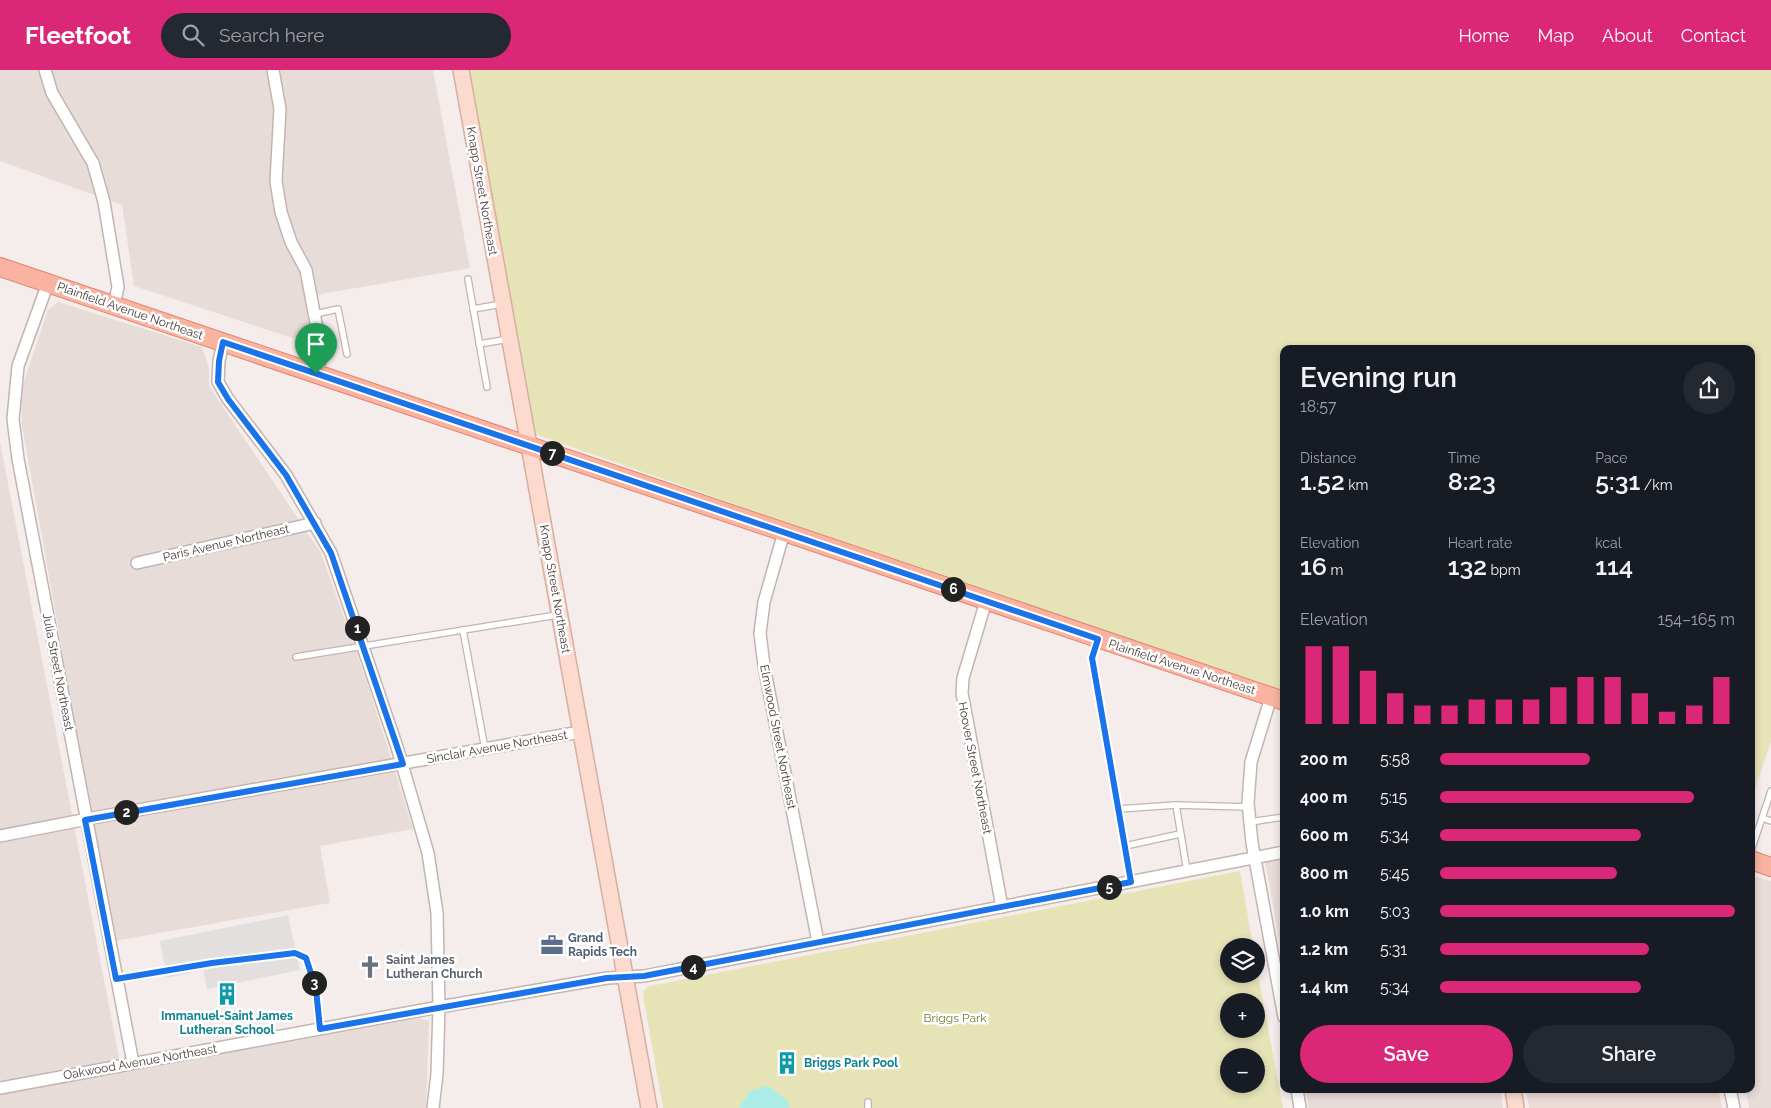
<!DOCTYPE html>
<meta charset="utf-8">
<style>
:root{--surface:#171b24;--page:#242831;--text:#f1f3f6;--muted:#9ea1a6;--accent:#db2777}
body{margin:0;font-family:Raleway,sans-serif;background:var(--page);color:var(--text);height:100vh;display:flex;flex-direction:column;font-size:19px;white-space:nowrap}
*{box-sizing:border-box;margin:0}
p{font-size:16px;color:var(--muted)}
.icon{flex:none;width:28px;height:28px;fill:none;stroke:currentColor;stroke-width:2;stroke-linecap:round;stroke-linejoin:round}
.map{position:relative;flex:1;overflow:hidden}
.side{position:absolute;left:1280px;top:275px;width:475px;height:748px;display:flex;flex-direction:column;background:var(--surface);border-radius:10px;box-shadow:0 2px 8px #0003}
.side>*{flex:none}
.tools{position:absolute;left:1220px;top:868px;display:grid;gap:10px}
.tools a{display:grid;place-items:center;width:45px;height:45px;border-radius:50%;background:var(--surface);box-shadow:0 2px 8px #0003;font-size:25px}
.pin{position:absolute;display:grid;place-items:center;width:42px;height:42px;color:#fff;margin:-51px -21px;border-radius:50% 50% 50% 0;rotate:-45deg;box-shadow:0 0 5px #0007}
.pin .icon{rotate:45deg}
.km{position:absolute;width:25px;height:25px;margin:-12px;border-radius:50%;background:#222;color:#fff;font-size:14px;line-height:25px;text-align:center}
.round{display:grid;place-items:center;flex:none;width:52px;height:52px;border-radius:26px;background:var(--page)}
.overview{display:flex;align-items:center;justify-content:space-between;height:85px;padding:0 20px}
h1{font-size:28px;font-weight:600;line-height:38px}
.stats{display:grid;grid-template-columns:repeat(3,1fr);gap:8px;height:85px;padding:5px 20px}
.stats div{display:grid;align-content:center}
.stats b{font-size:25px;font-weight:600}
.stats small{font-size:14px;font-weight:400}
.stats p{font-size:14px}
.chart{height:140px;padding:10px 20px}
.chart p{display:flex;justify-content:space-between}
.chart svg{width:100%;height:90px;margin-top:5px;stroke:var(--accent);stroke-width:6}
.action{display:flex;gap:10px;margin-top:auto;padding:10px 20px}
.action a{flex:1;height:58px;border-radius:30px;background:var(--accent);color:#fff;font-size:20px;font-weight:600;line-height:58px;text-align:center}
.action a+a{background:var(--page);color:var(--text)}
ul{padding:0 20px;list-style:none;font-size:16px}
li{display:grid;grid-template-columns:80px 60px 1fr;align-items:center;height:38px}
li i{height:12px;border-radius:6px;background:var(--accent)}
header{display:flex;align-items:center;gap:30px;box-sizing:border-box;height:70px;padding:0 25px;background:var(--accent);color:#fff}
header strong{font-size:24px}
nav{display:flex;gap:28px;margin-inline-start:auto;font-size:18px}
.search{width:350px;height:45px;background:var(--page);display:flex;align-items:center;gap:12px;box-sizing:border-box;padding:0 18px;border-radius:28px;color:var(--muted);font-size:19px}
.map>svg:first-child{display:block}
.residential{fill:#e8dcd9}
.education{fill:#eddbd6}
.green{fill:#e6e4b6;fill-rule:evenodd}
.parking{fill:#e4dfdf}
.water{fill:#acede7}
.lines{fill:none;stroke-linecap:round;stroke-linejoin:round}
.lane-casing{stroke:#c3b4b1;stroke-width:8}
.street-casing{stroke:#c3b4b1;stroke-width:14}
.secondary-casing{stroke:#d8aea2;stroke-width:18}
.primary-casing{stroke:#de8570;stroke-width:20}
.lane{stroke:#fff;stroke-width:5.5}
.street{stroke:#fff;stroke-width:11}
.secondary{stroke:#fcdace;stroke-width:15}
.primary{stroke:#f9b3a0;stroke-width:18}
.route-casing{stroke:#fff;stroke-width:10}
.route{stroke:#1a73e8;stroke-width:6}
.labels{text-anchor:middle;stroke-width:5;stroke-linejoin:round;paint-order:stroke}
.street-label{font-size:12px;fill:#493b39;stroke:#fff}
.service-label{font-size:12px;font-weight:bold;fill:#4e5e75;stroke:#fff;text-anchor:start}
.worship-label{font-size:12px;font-weight:bold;fill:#5b616d;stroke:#fff;text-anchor:start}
.culture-label{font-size:12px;font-weight:bold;fill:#0d838f;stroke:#fff}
.park-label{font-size:12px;fill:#6f782f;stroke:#fff}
</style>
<header>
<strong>Fleetfoot</strong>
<div class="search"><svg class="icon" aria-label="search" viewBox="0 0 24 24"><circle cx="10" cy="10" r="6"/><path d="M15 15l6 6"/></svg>Search here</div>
<nav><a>Home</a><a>Map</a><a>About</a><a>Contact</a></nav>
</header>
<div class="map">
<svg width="1771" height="1038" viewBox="0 0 1771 1038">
<rect width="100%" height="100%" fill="#f5edeb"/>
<g class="residential">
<polygon points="0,0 433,0 470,198 305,227 310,271 305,272 134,216 122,135 0,91"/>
<polygon points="58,232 202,277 209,298 209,316 321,483 369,618 413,759 320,776 330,833 114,871 22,355 21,320 48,240"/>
<polygon points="0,372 122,1003 418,948 429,951 426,1038 0,1038"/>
<polygon points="1284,788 1284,897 1265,791"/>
<polygon points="1751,805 1771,811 1771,1038 1749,1038 1746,1019 1751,1019"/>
<polygon points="1305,1019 1500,1019 1503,1038 1309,1038"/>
</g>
<polygon class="education" points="1526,1019 1718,1019 1722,1038 1529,1038"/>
<g class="green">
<polygon points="469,0 1771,0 1771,671 1751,732 1751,279 1284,279 1284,621 1141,577 535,364"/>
<path d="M 1240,801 L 1253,876 L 1229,876 L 1229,904 L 1256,904 L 1256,893 L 1283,1038 L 663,1038 L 643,925 L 644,920 L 650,916 ZM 1229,931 L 1256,931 L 1256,959 L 1229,959 ZM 1229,986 L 1256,986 L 1256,1014 L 1229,1014 Z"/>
</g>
<polygon class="parking" points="288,845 300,900 207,919 203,900 167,908 160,871"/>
<polygon class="water" points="768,1016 787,1030 789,1038 739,1038 750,1021"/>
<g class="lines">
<defs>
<g id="lane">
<polyline points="468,209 487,317"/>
<polyline points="473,239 502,234"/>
<polyline points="315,244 338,239 347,284"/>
<polyline points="479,274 509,269"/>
<polyline points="463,560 485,679"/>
<polyline points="1097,571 1092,588 1131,812"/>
<polyline points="296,587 557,545"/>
<polyline points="1176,735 1187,801"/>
<polyline points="1118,739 1176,735 1248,737"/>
<polyline points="1762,748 1771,751"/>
<polyline points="1250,752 1284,747"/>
<polyline points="1125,776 1180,764"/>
<polyline points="1751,781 1771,721"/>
<polyline points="116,909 213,893 295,883 306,888 315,919 320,959"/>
<polyline points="868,1032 868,1038"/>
</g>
<g id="street">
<polyline points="45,0 52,23 93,93 104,132 118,217 114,235"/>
<polyline points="273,0 280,39 276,111 281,142 291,172 306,200 322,285 316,304"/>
<polyline points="48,213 18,296 13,349 18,389 133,993"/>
<polyline points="223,273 219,291 218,312 228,329 286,405 331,483 397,677 428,783 437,843 439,937 437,1004 433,1038"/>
<polyline points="784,462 764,532 760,563 764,596 818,872"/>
<polyline points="137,493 315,453"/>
<polyline points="986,531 963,608 962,623 1002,837"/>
<polyline points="1271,627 1251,692 1248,733 1252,773 1284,947"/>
<polyline points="0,766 98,747 580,662"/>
<polyline points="0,1018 439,937 607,908 644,906 1284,782"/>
<polyline points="1297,1019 1300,1038"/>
<polyline points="1730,1019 1734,1038"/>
</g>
<g id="secondary">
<polyline points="461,0 649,1038"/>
<polyline points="1513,1019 1516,1038"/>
</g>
<g id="primary">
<polyline points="0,197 1284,631"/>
<polyline points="1751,790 1771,797"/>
</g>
</defs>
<use href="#lane" class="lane-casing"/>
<use href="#street" class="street-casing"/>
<use href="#secondary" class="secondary-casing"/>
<use href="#primary" class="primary-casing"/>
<use href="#lane" class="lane"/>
<use href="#street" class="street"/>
<use href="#secondary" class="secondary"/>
<use href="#primary" class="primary"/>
</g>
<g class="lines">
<defs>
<polygon id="route" points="223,272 1098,569 1092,588 1131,812 644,906 607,908 320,959 316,919 306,888 295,883 212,893 116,909 85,750 403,694 331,483 286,405 228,329 218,312 219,291"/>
</defs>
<use href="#route" class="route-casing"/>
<use href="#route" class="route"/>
</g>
<defs>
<symbol id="office-bare" viewBox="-9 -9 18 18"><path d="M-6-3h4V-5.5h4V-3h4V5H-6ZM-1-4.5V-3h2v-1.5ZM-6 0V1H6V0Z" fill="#5c6f8a" stroke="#fff" stroke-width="2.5" paint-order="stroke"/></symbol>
<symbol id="church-bare" viewBox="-9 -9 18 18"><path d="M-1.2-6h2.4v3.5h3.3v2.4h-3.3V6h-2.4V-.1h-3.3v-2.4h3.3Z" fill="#6b7280" stroke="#fff" stroke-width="2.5" paint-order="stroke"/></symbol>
<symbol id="building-bare" viewBox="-9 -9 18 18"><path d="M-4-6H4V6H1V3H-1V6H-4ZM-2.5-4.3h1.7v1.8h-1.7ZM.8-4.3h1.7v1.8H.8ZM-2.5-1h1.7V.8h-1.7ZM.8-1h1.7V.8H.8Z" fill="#0f9aa8" stroke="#fff" stroke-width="2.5" paint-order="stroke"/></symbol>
</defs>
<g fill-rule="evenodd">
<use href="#office-bare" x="536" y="859" width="32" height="32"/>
<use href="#church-bare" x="354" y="881" width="32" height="32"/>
<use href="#building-bare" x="211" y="908" width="32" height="32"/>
<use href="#building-bare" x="771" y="977" width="32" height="32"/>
</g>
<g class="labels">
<g class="street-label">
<text transform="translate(482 121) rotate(80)" y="4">Knapp Street Northeast</text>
<text transform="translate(130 241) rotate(19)" y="4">Plainfield Avenue Northeast</text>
<text transform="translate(226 473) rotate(-13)" y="4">Paris Avenue Northeast</text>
<text transform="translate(555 519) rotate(80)" y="4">Knapp Street Northeast</text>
<text transform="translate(1182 597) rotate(18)" y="4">Plainfield Avenue Northeast</text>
<text transform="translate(58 602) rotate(79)" y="4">Julia Street Northeast</text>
<text transform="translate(778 667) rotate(79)" y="4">Elmwood Street Northeast</text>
<text transform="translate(497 677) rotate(-10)" y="4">Sinclair Avenue Northeast</text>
<text transform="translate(975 698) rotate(79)" y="4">Hoover Street Northeast</text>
<text transform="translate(140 992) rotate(-10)" y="4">Oakwood Avenue Northeast</text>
</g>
<g class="service-label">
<text x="568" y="872">Grand<tspan x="568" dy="14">Rapids Tech</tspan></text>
</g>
<g class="worship-label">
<text x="386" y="894">Saint James<tspan x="386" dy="14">Lutheran Church</tspan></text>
</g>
<g class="culture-label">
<text x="227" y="950">Immanuel-Saint James<tspan x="227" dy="14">Lutheran School</tspan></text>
<text x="804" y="997" text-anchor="start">Briggs Park Pool</text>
</g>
<g class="park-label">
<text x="955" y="952">Briggs Park</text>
</g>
</g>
</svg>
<div class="tools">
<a><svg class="icon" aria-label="layers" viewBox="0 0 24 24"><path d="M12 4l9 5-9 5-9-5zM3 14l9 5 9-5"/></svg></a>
<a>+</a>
<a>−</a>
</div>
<div class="pin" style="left:316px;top:304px;background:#1e9e55"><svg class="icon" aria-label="arrive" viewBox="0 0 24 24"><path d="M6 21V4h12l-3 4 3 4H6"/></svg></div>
<b class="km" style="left:357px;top:558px">1</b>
<b class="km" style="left:126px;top:742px">2</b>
<b class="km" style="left:314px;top:913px">3</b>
<b class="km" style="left:693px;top:897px">4</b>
<b class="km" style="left:1109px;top:817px">5</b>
<b class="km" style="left:953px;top:519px">6</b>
<b class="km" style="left:552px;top:383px">7</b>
<section class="side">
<div class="overview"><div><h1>Evening run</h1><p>18:57</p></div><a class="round"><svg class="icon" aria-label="share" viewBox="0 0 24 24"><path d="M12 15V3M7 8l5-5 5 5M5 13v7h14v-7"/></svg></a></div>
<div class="stats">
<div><p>Distance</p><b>1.52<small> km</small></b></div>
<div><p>Time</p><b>8:23</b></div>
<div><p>Pace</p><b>5:31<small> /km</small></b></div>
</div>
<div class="stats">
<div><p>Elevation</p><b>16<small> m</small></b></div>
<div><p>Heart rate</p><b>132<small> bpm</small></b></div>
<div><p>kcal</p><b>114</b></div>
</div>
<div class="chart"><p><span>Elevation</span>154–165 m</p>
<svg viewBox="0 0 160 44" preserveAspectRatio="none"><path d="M5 44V6M15 44V6M25 44V18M35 44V29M45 44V35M55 44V35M65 44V32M75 44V32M85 44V32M95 44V26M105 44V21M115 44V21M125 44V29M135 44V38M145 44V35M155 44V21"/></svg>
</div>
<ul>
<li><b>200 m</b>5:58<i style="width:51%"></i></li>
<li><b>400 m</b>5:15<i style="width:86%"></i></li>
<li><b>600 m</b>5:34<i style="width:68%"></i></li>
<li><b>800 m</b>5:45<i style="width:60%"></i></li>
<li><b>1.0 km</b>5:03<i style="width:100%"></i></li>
<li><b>1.2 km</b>5:31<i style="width:71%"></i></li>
<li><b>1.4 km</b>5:34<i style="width:68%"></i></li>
</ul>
<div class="action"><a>Save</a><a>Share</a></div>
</section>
</div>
